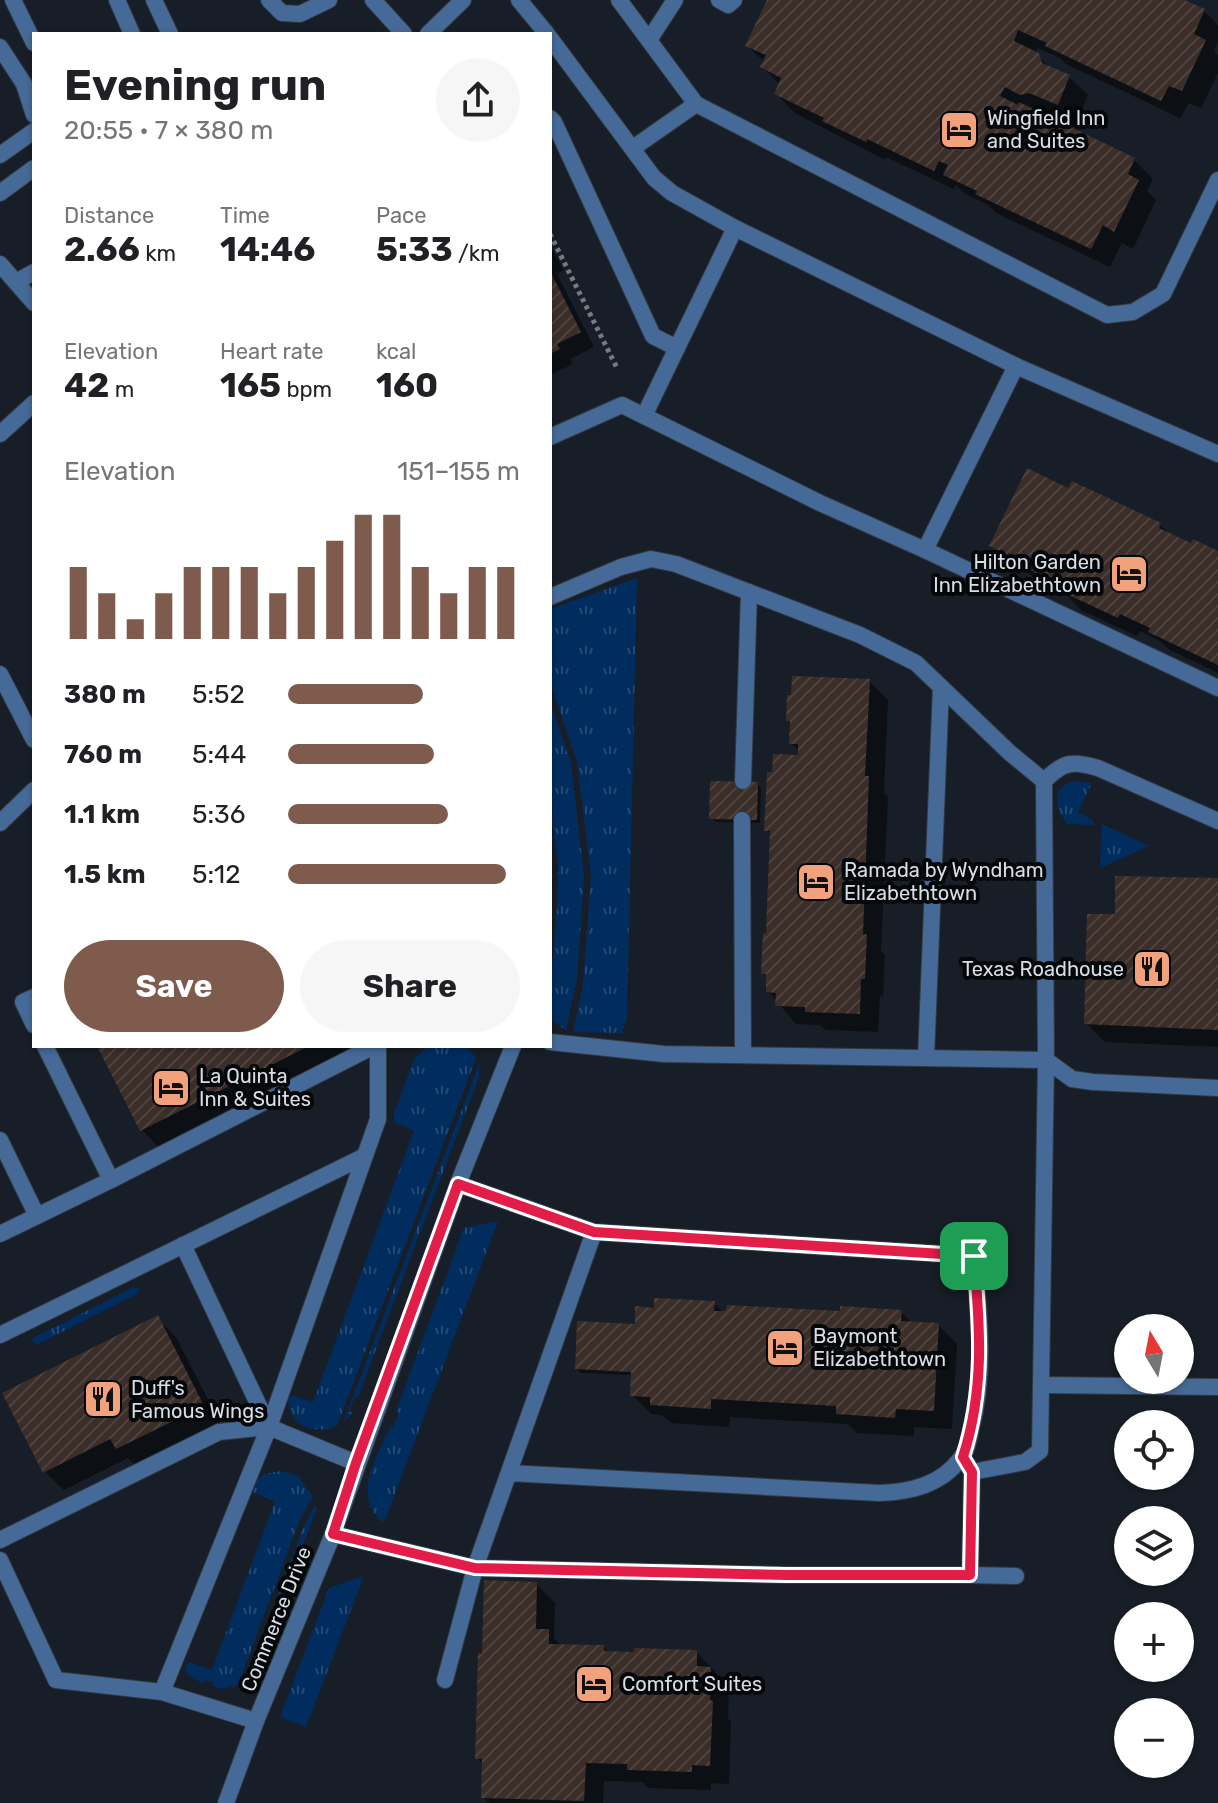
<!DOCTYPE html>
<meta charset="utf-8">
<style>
:root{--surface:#fff;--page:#f6f6f6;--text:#202124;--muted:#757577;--accent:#7e5b4c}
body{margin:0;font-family:Rubik,sans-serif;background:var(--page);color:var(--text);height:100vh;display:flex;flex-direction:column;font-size:30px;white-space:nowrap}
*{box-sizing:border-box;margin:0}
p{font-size:26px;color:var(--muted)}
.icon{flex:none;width:44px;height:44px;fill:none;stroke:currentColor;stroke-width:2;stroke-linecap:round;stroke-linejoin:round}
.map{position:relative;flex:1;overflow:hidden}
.drawer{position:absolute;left:32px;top:32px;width:520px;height:1016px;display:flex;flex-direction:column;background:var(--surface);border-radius:0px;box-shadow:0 2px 6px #0004}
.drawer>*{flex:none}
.needle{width:52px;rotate:350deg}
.tools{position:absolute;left:1114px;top:1314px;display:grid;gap:16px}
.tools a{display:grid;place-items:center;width:80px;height:80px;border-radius:50%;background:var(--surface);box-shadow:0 2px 6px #0004;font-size:40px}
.pin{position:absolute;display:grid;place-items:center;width:68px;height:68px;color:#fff;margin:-34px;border-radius:16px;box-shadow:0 4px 12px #0006}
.round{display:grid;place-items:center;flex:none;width:84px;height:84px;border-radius:42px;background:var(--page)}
.summary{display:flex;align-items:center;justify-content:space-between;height:136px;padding:0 32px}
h1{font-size:44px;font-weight:700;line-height:60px}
.stats{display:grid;grid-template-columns:repeat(3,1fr);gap:12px;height:136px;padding:8px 32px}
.stats div{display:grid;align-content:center}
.stats b{font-size:34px;font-weight:700}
.stats small{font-size:22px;font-weight:400}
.stats p{font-size:22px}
.chart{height:224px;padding:16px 32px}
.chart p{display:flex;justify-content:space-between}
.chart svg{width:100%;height:144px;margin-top:8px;stroke:var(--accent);stroke-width:6}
.button{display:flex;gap:16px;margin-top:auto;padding:16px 32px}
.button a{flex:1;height:92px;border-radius:48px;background:var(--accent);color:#fff;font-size:32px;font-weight:700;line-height:92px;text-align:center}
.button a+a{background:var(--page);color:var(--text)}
ul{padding:0 32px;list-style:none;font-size:26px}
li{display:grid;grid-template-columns:128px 96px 1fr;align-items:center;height:60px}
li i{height:20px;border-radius:10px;background:var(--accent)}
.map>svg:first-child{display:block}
.grass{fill:url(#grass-tufts)}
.shadow{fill:#0007}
.building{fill:url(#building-hatch)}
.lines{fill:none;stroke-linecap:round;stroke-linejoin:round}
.service-casing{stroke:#323941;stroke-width:18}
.minor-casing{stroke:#323941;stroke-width:18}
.path{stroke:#757b83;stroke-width:5;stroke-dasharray:4 4;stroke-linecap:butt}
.service{stroke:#466a97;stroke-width:16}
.minor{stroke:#466a97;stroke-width:16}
.route-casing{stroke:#fff;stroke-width:16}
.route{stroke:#e11d48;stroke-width:10}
.labels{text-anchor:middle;stroke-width:8;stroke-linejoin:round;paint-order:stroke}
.poi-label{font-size:20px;fill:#d9dee4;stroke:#05080b;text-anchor:start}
.street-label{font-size:20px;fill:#d9dee4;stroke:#05080b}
</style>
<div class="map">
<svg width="1218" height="1803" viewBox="0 0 1218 1803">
<defs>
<pattern id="grass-tufts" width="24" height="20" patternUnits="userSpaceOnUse" patternTransform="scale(2)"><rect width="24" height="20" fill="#002c5e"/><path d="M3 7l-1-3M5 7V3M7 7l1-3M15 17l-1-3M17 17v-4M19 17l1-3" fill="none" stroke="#254a75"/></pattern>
<pattern id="building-hatch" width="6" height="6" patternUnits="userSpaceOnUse" patternTransform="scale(2)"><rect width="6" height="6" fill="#3b2e29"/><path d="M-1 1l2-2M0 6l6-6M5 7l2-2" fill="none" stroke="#4e423e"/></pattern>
</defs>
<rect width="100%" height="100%" fill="#171e27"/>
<g class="grass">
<polygon points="637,578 627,1018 622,1033 573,1032 583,984 591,876 577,762 550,683 550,609"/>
<path d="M 550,702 L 571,763 L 584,877 L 577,979 L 566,1030 L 550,1019 C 550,969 558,920 558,869 C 558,850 550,826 553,808 L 550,802 Z"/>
<path d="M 1077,781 L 1092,783 L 1078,812 L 1094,821 L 1094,825 L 1067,824 C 1056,807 1048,786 1077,781 Z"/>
<polygon points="1102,824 1149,846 1100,868"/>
<path d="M 428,1046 L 466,1046 L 476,1058 L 337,1426 C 312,1435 289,1426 288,1397 L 294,1396 L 313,1402 L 414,1131 L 394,1122 L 394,1114 L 414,1059 Z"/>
<polygon points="479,1064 479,1077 358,1397 355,1397 349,1411 353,1413 343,1423"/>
<path d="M 498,1221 L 384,1523 C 350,1498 378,1456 390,1426 L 393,1427 L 399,1412 L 396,1411 L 464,1228 Z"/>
<polygon points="134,1287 140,1289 137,1294 38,1344 32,1342 33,1338"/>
<path d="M 281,1471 L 298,1476 L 313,1497 L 300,1519 L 238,1685 L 222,1689 L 213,1686 L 213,1682 L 206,1680 L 203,1683 C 194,1679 188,1677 185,1667 L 188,1662 L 212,1670 L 275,1502 L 253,1492 L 254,1483 L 264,1474 Z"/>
<polygon points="315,1505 316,1511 262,1652 258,1651 255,1659 259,1661 255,1671 246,1681 302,1531"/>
<polygon points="364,1576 306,1727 280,1717 329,1588"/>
</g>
<g class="shadow">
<polygon points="769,0 1181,0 1204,11 1218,25 1218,41 1214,51 1218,55 1218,73 1201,108 1189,103 1180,118 1066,64 1060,58 1038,48 1035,54 1053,70 1069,77 1088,95 1077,122 1049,111 1039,114 1134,160 1153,179 1147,191 1156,200 1133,249 1122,243 1110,267 996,213 988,205 965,194 956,185 954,189 886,157 885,160 795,113 776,94 780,85 762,66 764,62 748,46"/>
<polygon points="550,246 564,270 557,274 594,347 570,359 573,364 550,375"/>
<polygon points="1069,491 1160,525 1171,535 1192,545 1218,553 1218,673 1170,650 1160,641 1140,631 1137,636 1081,610 1068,596 1038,582 1030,574 1010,564 991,545"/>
<polygon points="869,681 888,700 884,793 888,797 881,952 885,955 883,997 880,996 878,1032 826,1030 820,1025 796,1024 768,991 768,978 763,973 768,935 772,835 766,830 800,757 800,752 791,743 792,724 788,720"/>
<polygon points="757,784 761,788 760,823 716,822 711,818"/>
<polygon points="1218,880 1218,1047 1105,1042 1086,1023 1117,916"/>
<polygon points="99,1046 365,1046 160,1149 142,1130"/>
<polygon points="714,1303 724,1313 901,1312 913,1324 938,1325 957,1344 952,1429 914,1427 914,1436 857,1433 848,1424 730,1417 729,1427 671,1423 662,1415 651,1414 632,1395 633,1375 581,1373 577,1368 655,1310"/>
<polygon points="157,1318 176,1337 221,1425 137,1467 128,1458 64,1490 45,1472"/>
<polygon points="536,1584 555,1603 554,1638 563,1647 604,1647 609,1653 696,1652 715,1671 715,1674 729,1688 728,1718 731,1722 729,1784 711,1783 711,1790 648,1788 642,1782 604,1781 603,1803 489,1803 483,1797 484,1765 477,1758 484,1656"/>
</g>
<g class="building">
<polygon points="767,0 1185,0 1205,9 1194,34 1206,40 1182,91 1169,86 1161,101 1045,46 1047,43 1018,30 1014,41 1039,53 1042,63 1070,75 1058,105 1029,93 1020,95 1005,87 1000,96 1018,105 1019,102 1135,158 1128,174 1139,180 1114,232 1103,225 1091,249 975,194 977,191 943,175 948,165 939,161 934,171 867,139 866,142 822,121 824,118 774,94 781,78 760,67 766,55 745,46"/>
<polygon points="550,271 581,332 557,344 560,349 550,354"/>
<polygon points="1027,468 1068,488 1072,481 1161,523 1159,528 1191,543 1193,539 1218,551 1218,665 1148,632 1150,628 1120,614 1118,618 1060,591 1062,585 1017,564 1018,560 989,546"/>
<polygon points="792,676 870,679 865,776 869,776 863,935 867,934 865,979 861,979 860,1014 805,1012 805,1007 775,1006 776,993 766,992 766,974 761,974 763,933 766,933 770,831 764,831 767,772 772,772 773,754 798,755 798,744 789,744 790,721 786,721 787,695 791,695"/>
<polygon points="710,781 758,782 757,820 709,819"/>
<polygon points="1115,876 1218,878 1218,1030 1084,1024 1087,914 1115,914"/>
<polygon points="97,1046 309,1046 140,1131"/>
<polygon points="654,1298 715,1301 714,1311 726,1311 727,1305 840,1311 840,1306 902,1310 901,1321 939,1323 934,1411 896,1409 895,1418 836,1414 836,1406 711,1399 711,1409 650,1405 650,1397 630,1396 631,1372 575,1369 577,1321 635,1324 635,1306 654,1308"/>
<polygon points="158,1315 204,1406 116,1449 110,1439 43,1473 2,1393"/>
<polygon points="484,1580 537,1582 536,1629 549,1629 549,1644 604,1645 604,1651 634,1652 634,1648 697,1650 697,1666 711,1667 710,1700 713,1701 710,1766 692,1765 692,1772 627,1770 627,1764 586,1763 584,1801 481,1798 482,1759 475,1759 478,1653 482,1654"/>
</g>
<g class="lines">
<defs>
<g id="service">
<polyline points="13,0 34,43"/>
<polyline points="154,0 170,34"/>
<polyline points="269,0 282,13 300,14 329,0"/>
<polyline points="373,0 404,34"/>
<polyline points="519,0 547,34"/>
<polyline points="619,0 696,104 1107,315 1133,312 1163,294 1218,180"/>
<polyline points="719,0 728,5 734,0"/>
<polyline points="550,38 654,178 672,193 735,228 1016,366 1218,454"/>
<polyline points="649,40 675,0"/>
<polyline points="0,47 24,84 34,115"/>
<polyline points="550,118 554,122 653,336 677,348"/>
<polyline points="633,148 696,104"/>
<polyline points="0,155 34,131"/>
<polyline points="0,193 34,168"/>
<polyline points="0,264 34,303"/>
<polyline points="16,282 34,272"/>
<polyline points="644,416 735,228"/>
<polyline points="550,437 622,405 820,503 925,550 1016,366"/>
<polyline points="925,550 1218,688"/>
<polyline points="550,597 621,567 651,559 676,564 860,635 916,663 1010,753 1044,781 1046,1060 664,1054 550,1042"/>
<polyline points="0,674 34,740"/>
<polyline points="743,781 749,592"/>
<path d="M 1044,781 C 1063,762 1072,760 1098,768 L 1218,821"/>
<polyline points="742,820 743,1055"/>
<polyline points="0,823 34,790"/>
<polyline points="34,997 23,1002 34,1025"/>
<polyline points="45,1046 111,1180 374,1046"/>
<polyline points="926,1058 941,687"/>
<polyline points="1046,1060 1072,1079 1093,1082 1218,1088"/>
<polyline points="0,1140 37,1216"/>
<polyline points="458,1184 594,1232"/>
<polyline points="0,1234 111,1180"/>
<polyline points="183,1245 269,1427"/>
<polyline points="0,1335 363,1157"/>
<polyline points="1041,1385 1218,1387"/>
<polyline points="968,1465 972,1472 1025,1462 1040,1451 1046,1060"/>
<polyline points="333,1534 475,1568 787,1575 970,1575 972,1472"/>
<polyline points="0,1540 219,1432 269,1427 356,1463"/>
<polyline points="0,1560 56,1680 162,1692 269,1427 378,1119 378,1046"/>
<polyline points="970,1575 1016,1576"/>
<path d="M 445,1680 L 475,1568 L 594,1232 L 974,1256 C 979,1314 986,1372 971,1429 C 969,1438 967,1451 961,1458 C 941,1485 911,1492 879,1493 L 509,1473"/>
<polyline points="162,1692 256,1721"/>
</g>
<g id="minor">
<polyline points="117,0 132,34"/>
<polyline points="428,34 463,0"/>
<polyline points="0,434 34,403"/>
<polyline points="226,1803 256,1721 333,1534 458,1184 513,1046"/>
</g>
</defs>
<use href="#service" class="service-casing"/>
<use href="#minor" class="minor-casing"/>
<polyline class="path" points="550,234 617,368"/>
<use href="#service" class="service"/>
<use href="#minor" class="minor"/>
</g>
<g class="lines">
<defs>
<path id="route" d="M 458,1184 L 594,1232 L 974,1256 C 980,1327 985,1388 963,1457 L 972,1472 L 970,1575 L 787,1575 L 475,1568 L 333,1534 L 356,1463 Z"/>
</defs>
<use href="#route" class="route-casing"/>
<use href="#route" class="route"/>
</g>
<defs>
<symbol id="hotel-square" viewBox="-11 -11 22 22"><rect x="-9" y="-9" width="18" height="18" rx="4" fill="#f1a17c" stroke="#05080b"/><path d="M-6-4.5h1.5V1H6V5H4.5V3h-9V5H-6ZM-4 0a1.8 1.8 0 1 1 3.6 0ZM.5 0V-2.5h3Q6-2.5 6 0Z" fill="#111"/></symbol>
<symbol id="restaurant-square" viewBox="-11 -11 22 22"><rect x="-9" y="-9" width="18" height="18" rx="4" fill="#f1a17c" stroke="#05080b"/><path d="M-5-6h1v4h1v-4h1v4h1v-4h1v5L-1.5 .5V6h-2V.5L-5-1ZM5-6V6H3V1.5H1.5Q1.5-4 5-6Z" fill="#111"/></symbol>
</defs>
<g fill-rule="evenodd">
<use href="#hotel-square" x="937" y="108" width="44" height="44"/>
<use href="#hotel-square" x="1107" y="552" width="44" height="44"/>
<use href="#hotel-square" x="794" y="860" width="44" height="44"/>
<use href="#restaurant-square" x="1130" y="947" width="44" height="44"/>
<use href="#hotel-square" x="149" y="1066" width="44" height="44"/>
<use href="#hotel-square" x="763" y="1326" width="44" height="44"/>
<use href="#restaurant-square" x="81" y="1377" width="44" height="44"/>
<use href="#hotel-square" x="572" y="1662" width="44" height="44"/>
</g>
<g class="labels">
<g class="poi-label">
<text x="987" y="125">Wingfield Inn<tspan x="987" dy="23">and Suites</tspan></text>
<text x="1101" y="569" text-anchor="end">Hilton Garden<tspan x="1101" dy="23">Inn Elizabethtown</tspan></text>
<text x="844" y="877">Ramada by Wyndham<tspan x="844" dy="23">Elizabethtown</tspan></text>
<text x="1124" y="976" text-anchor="end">Texas Roadhouse</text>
<text x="199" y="1083">La Quinta<tspan x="199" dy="23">Inn &amp; Suites</tspan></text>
<text x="813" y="1343">Baymont<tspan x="813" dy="23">Elizabethtown</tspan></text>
<text x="131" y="1395">Duff's<tspan x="131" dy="23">Famous Wings</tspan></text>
<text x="622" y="1691">Comfort Suites</text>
</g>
<g class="street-label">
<text transform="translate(276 1619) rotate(-68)" y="7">Commerce Drive</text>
</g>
</g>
</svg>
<div class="tools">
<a><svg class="needle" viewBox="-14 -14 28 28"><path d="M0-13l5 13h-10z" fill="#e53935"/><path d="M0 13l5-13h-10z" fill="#757577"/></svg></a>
<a><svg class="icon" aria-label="locate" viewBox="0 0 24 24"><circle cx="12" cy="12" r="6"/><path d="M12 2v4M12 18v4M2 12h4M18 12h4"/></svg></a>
<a><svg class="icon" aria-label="layers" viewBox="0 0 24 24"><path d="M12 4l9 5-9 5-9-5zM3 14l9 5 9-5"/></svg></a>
<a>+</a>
<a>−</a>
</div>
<div class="pin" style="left:974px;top:1256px;background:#1e9e55"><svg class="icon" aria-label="arrive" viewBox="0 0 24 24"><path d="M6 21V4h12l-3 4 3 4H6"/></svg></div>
<section class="drawer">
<div class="summary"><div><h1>Evening run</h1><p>20:55 · 7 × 380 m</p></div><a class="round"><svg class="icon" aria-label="share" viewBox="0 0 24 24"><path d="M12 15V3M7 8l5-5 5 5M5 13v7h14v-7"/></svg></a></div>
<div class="stats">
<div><p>Distance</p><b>2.66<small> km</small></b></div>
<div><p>Time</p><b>14:46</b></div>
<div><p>Pace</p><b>5:33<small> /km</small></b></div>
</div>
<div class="stats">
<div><p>Elevation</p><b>42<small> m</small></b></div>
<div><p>Heart rate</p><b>165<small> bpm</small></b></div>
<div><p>kcal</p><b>160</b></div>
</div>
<div class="chart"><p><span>Elevation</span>151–155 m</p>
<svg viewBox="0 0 160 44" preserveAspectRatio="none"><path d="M5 44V22M15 44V30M25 44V38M35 44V30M45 44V22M55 44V22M65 44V22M75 44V30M85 44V22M95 44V14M105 44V6M115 44V6M125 44V22M135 44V30M145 44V22M155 44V22"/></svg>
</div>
<ul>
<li><b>380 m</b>5:52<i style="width:58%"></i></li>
<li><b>760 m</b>5:44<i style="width:63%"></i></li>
<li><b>1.1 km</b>5:36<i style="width:69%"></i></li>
<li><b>1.5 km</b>5:12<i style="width:94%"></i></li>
</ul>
<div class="button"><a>Save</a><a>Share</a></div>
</section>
</div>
